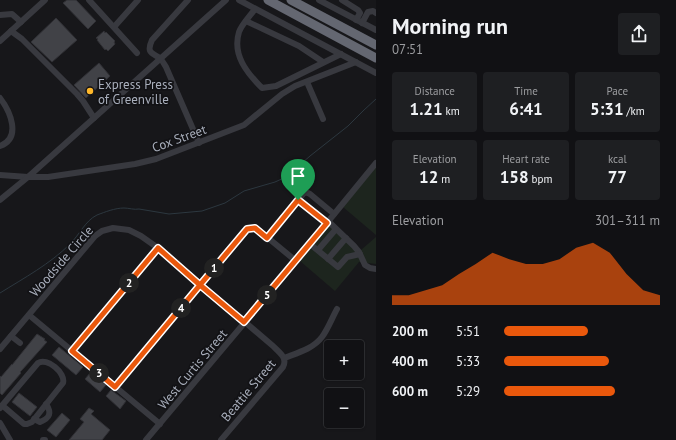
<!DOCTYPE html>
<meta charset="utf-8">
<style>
:root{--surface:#111114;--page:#1e1f22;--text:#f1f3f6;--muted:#9c9da0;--line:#303134;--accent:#ea580c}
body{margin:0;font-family:"PT Sans",sans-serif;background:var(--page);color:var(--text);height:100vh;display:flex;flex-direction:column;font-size:15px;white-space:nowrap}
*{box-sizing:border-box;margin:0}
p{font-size:13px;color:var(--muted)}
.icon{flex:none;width:22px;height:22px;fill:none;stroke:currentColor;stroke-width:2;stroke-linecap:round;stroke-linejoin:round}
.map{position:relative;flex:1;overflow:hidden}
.sheet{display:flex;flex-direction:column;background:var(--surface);width:300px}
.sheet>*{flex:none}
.fabs{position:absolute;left:324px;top:340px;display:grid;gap:8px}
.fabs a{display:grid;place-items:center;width:40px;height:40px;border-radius:4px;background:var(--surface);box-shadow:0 1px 3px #0004,0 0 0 1px var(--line);font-size:20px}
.pin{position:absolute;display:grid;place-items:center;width:34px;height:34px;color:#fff;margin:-41px -17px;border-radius:50% 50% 50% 0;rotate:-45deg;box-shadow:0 0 4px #0007}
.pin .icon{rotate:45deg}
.km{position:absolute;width:20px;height:20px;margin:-10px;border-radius:50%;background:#222;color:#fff;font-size:11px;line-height:20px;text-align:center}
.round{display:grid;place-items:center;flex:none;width:42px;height:42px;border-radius:4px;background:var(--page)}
.overview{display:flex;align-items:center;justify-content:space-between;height:68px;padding:0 16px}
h1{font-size:22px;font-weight:600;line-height:30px}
.stats{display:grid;grid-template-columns:repeat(3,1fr);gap:6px;height:68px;padding:4px 16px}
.stats div{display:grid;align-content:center;border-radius:4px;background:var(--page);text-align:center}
.stats b{font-size:17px;font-weight:600}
.stats small{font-size:11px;font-weight:400}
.stats p{font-size:11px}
.chart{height:112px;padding:8px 16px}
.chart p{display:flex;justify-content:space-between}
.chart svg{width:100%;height:72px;margin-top:4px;fill:var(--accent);opacity:.7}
ul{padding:0 16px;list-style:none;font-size:13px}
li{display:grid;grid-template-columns:64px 48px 1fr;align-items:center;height:30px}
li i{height:10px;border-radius:5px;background:var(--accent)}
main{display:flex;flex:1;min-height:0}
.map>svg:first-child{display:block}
.green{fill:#1d251e}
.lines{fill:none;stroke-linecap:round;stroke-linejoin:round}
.stream{stroke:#2c373f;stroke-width:1}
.building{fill:#414247;stroke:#313136}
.minor{stroke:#38393f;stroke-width:6}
.highway{stroke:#646771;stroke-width:9}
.route-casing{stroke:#fff;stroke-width:8}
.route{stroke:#ea580c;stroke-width:5}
.poi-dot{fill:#ffb82a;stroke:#121215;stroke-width:1.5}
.labels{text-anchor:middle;stroke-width:3.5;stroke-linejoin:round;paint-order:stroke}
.poi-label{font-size:13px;fill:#a8aebb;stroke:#121215;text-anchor:start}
.street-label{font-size:13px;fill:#a8aebb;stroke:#121215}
</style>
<main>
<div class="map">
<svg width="376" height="440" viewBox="0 0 376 440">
<rect width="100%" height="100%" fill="#17171a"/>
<g class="green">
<polygon points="376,167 376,235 343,207"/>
<polygon points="331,222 361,250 376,237 376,264 359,262 335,291 300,261"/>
</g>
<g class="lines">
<path class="stream" d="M 0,293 C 24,278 50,264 70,244 C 80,234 85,221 97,215 C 105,212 115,208 124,208 C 129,208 134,210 139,209 L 169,214 L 202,211 L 225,203 L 244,191 L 275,182 L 286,177 L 310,156 L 348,126 L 364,110 L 376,99"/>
</g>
<g class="building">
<polygon points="67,0 76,0 96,21 88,29 63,3"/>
<polygon points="56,18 77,40 52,62 31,42"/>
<polygon points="104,31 105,33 106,32 115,41 114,42 115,44 108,51 106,49 105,50 97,40 98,39 96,38"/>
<polygon points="99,63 110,76 86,98 74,85"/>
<polygon points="37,334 45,339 44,340 47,342 22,370 20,372 21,373 2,395 0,393 0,376 1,377 12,364 12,365"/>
<polygon points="59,347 83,367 76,375 52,355"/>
<polygon points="91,372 106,385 100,392 85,379"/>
<polygon points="111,390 126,401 120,409 106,396"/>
<polygon points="19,393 37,407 30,416 12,402"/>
<polygon points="89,408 94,411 91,414 110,430 102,440 69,440 84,422 80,419"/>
<polygon points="62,413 70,420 56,437 47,430"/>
</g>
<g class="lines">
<g class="minor">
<polyline points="89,0 137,53"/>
<path d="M 188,0 L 152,40 C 146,53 152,53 160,58 C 162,60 164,64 166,67 L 199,143"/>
<polyline points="239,0 376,73"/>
<polyline points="319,0 376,30"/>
<polyline points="342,0 358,10 360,13 356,20"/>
<path d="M 255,9 C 250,16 242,24 239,32 C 232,55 247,73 262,88 L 276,86 L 341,54"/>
<polyline points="0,15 12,14 21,22"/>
<polyline points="246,21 299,46 323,62"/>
<polyline points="362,23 368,12 373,11 376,13"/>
<polyline points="114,27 138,0"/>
<polyline points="11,31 22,39 77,94 83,101 94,118"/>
<polyline points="0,41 45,0"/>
<polyline points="307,82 323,119"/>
<path d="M 0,98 C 10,111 22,138 0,146"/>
<polyline points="0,175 28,177 226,0"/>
<polyline points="0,200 28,177 48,177 135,164 156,159 244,125 282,94 295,86 356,62"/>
<polyline points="298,200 327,223"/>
<polyline points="328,221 354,246 359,252 365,265 370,268 376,269"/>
<polyline points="267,238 303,194 306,192 310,194 334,214"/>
<polyline points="310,244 338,267 347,257 360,254"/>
<polyline points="318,250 336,229"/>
<polyline points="328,259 346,238"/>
<polyline points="29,315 160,424"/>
<polyline points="11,336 20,343"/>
<path d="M 0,349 L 95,236 L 102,231 L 113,228 L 129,230 L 141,236 L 158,248 L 273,346 C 279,352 288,358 283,367 L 221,440"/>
<polyline points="72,351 158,248"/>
<path d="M 284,358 C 297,353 313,349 322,337 C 328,329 332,318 337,309"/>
<polyline points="115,387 249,228 256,228 296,261"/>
<path d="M 0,408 L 38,363 C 47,357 66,373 63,383 L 32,422 L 27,424 L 24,424 L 3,406"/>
<path d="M 34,419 L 40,422 C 50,418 52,413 46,404"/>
<polyline points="0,423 10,440"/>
<polyline points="43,440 45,440"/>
<polyline points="146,440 277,284 376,163"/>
</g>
<g class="highway">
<polyline points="268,0 376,58"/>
<polyline points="291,0 376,45"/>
</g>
</g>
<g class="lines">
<defs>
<polyline id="route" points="298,200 267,238 255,228 247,229 200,285 158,248 72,351 115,387 200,285 244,322 327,223 298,200"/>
</defs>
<use href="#route" class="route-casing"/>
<use href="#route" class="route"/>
</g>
<circle class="poi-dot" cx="90" cy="91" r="4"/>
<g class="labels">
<g class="poi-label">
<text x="98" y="89">Express Press<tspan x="98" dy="15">of Greenville</tspan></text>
</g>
<g class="street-label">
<text transform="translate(179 138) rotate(-20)" y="5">Cox Street</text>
<text transform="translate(61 261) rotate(-49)" y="5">Woodside Circle</text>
<text transform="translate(192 369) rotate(-50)" y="5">West Curtis Street</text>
<text transform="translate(248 390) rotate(-50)" y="5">Beattie Street</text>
</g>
</g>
</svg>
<div class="fabs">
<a>+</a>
<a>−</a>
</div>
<div class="pin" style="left:298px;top:200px;background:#1e9e55"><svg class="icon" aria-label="arrive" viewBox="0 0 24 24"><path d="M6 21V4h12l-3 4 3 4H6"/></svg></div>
<b class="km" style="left:214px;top:268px">1</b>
<b class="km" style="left:129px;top:283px">2</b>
<b class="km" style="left:99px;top:373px">3</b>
<b class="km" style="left:181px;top:308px">4</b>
<b class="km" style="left:267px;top:295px">5</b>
</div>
<section class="sheet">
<div class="overview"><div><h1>Morning run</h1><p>07:51</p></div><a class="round"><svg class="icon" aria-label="share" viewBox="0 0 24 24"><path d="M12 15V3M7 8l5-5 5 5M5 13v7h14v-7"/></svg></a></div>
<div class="stats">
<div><p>Distance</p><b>1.21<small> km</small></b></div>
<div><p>Time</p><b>6:41</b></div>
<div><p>Pace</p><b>5:31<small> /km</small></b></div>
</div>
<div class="stats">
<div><p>Elevation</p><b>12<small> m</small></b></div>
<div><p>Heart rate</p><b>158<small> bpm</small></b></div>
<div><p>kcal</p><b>77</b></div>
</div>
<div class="chart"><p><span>Elevation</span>301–311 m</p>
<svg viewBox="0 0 160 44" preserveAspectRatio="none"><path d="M0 44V38L10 38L20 35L30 32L40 25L50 19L60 12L70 16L80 19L90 19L100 16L110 9L120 6L130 12L140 25L150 35L160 38V44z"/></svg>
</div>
<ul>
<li><b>200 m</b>5:51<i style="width:54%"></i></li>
<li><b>400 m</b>5:33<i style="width:67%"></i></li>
<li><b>600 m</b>5:29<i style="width:71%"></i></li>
</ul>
</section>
</main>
